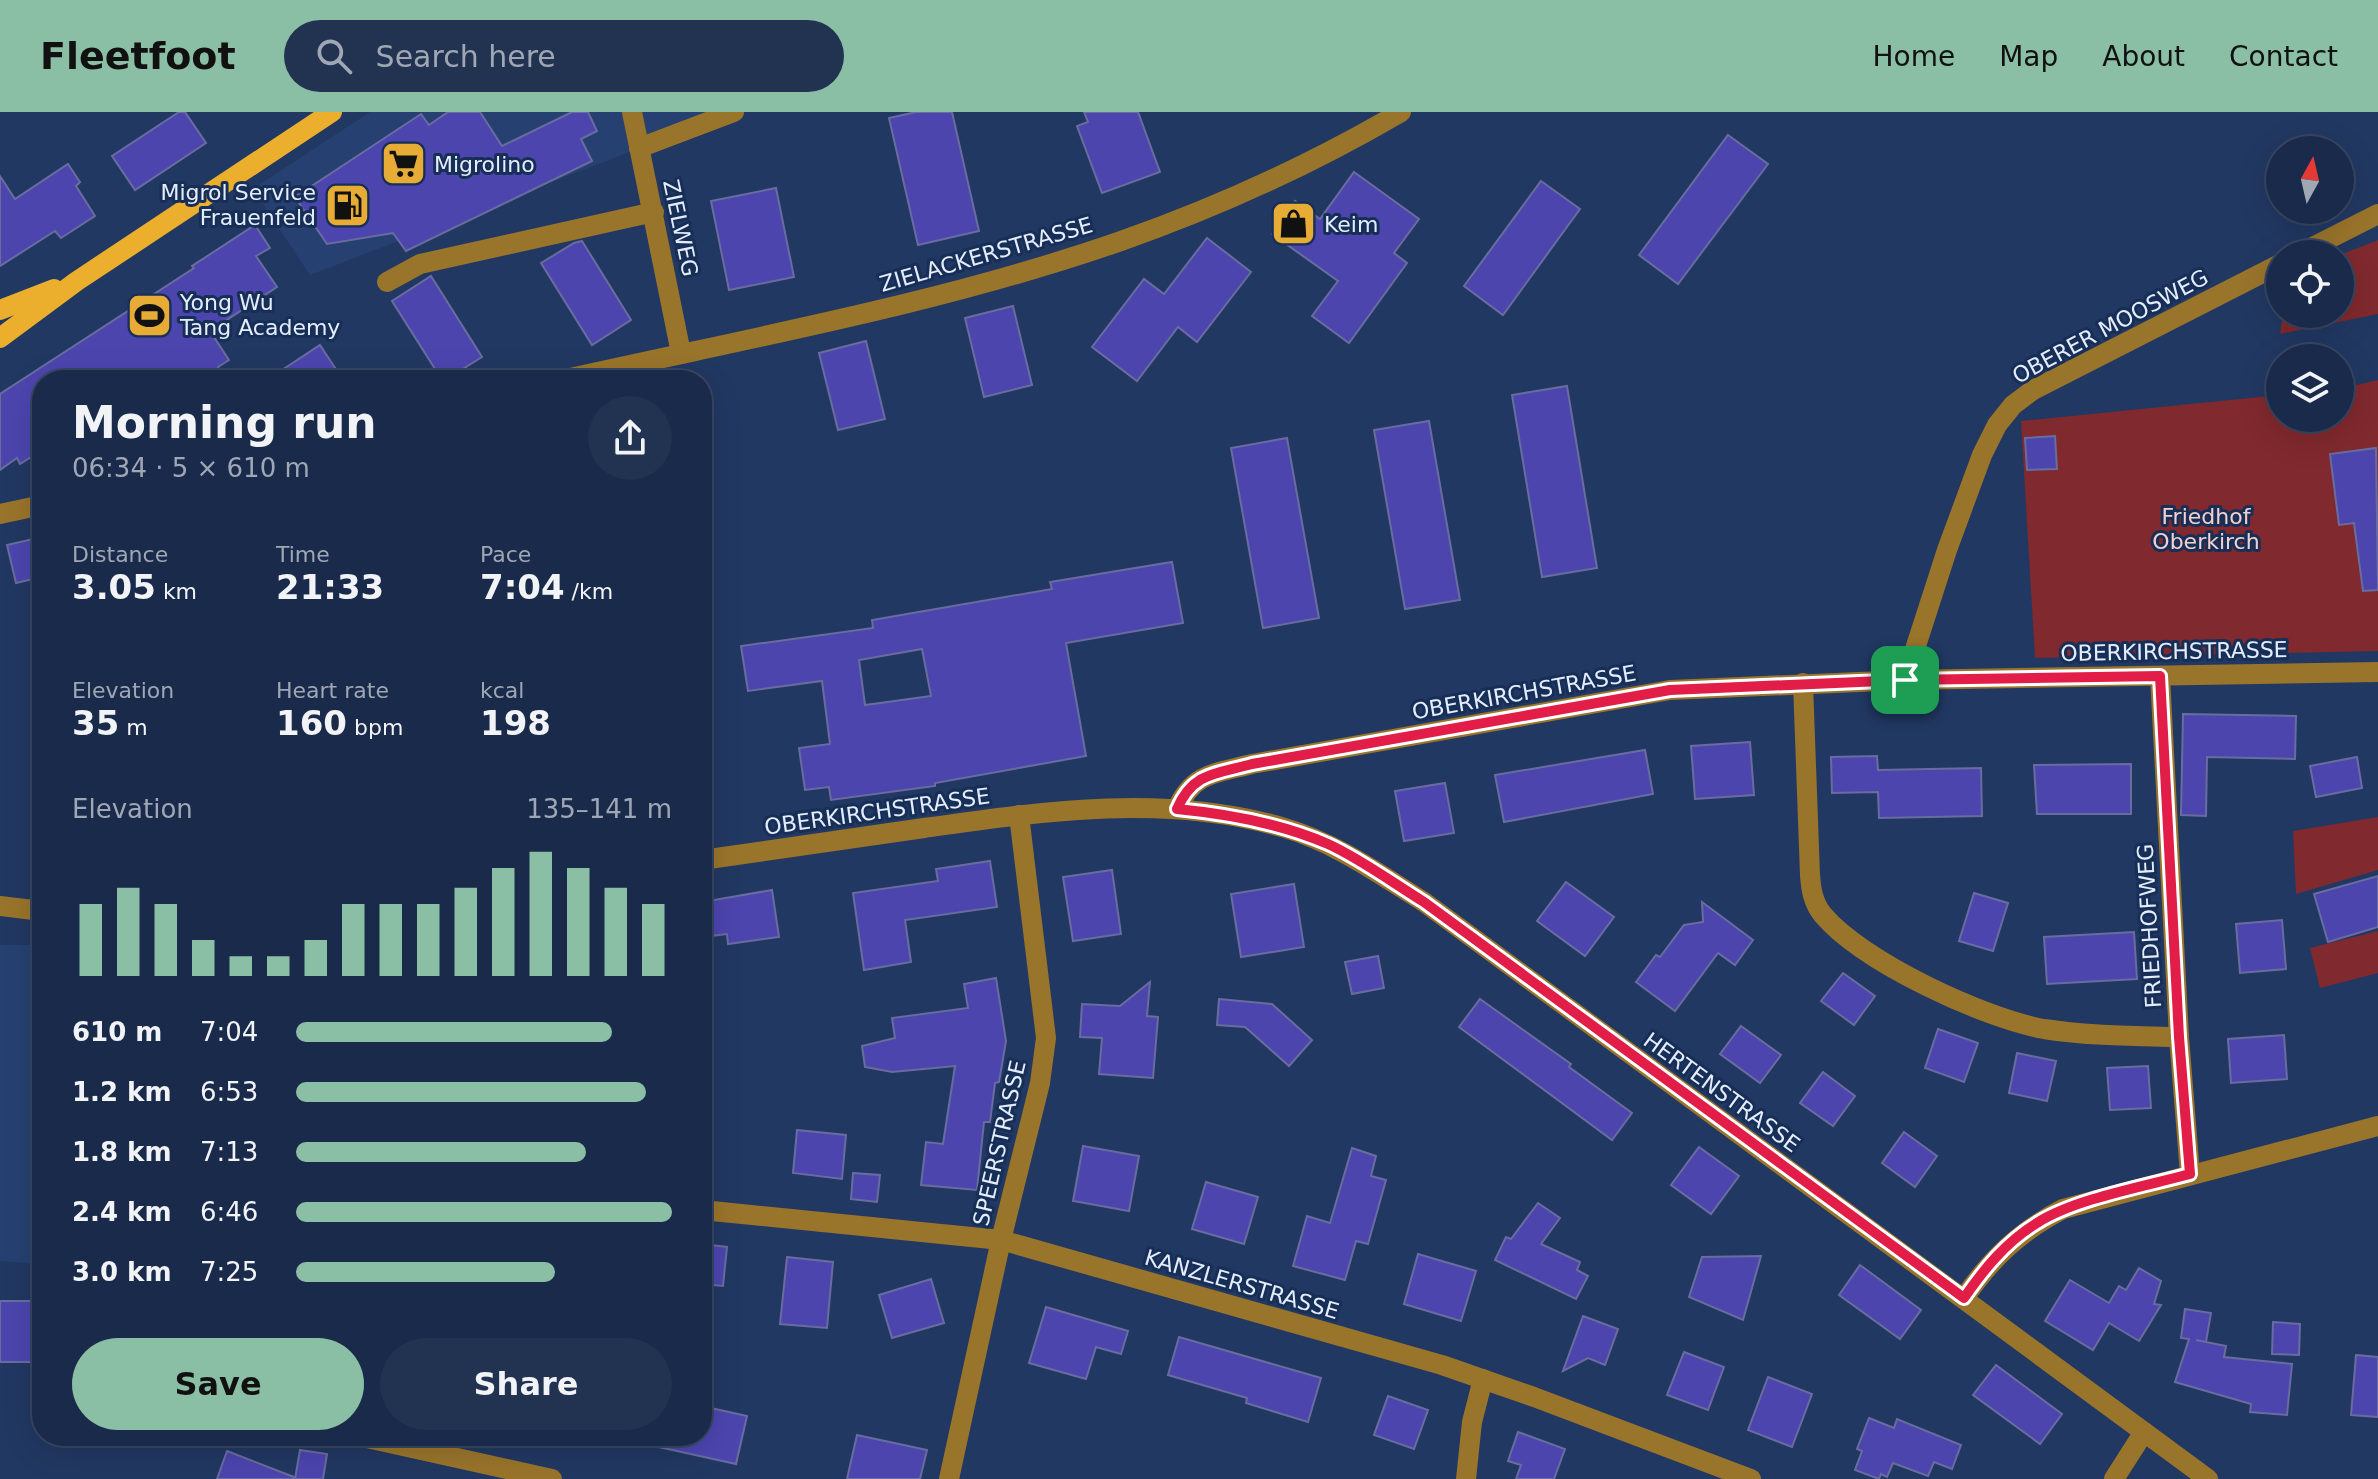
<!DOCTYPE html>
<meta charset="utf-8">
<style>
:root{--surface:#192a4a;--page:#223251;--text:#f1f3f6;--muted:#9fa7b5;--line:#374662;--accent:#8abfa5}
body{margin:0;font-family:"DejaVu Sans",sans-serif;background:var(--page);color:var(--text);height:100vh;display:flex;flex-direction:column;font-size:30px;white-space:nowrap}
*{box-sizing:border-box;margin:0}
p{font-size:26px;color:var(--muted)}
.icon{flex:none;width:44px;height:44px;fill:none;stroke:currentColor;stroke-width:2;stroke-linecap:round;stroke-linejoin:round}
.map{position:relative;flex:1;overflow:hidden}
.details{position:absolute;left:32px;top:258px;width:680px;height:1076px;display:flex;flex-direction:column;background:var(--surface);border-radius:32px;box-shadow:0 8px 32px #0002,0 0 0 2px var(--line)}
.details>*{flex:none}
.needle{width:52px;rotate:8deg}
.fabs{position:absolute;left:2266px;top:24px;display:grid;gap:16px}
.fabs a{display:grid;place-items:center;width:88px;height:88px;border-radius:50%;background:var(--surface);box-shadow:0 8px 32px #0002,0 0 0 2px var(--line);font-size:40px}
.pin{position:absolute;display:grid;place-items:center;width:68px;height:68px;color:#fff;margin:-34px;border-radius:16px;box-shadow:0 4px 12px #0006}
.round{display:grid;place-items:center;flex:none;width:84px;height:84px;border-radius:42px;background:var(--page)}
.head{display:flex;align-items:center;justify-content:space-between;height:136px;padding:0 40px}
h1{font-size:44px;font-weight:700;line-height:60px}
.metrics{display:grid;grid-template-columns:repeat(3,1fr);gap:12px;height:136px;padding:8px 40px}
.metrics div{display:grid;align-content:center}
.metrics b{font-size:34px;font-weight:700}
.metrics small{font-size:22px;font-weight:400}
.metrics p{font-size:22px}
.chart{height:224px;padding:16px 40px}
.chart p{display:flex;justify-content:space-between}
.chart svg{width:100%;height:144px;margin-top:8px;stroke:var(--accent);stroke-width:6}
.action{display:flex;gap:16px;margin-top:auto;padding:16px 40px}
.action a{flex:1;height:92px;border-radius:48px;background:var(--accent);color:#111;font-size:32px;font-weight:700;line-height:92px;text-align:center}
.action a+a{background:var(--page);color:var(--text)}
ul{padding:0 40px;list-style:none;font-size:26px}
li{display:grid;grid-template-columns:128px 96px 1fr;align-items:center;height:60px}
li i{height:20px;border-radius:10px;background:var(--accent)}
header{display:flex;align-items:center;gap:48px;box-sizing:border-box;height:112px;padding:0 40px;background:var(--accent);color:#111}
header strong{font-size:38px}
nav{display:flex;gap:44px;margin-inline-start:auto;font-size:28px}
.search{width:560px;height:72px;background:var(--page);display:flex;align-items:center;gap:20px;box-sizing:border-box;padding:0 28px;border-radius:44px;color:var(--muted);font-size:30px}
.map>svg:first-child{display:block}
.built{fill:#264171}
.green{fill:#80292e}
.building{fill:#4c45ae;stroke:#696c9f;stroke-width:2;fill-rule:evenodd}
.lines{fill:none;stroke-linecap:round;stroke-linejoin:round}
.minor{stroke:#99742b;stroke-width:20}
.major{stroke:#ebaf2d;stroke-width:20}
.route-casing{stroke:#fff;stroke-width:16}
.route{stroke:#e11d48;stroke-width:10}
.labels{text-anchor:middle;stroke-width:6;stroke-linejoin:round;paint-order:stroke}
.poi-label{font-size:22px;fill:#e4edfd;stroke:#172e56;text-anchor:start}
.street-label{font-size:22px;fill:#e4edfd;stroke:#172e56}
.park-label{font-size:22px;fill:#f2d0ce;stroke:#172e56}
</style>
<header>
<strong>Fleetfoot</strong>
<div class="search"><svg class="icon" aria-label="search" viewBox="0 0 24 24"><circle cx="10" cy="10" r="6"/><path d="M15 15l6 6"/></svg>Search here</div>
<nav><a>Home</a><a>Map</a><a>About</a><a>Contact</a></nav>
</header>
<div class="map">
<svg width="2378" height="1367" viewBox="0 0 2378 1367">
<rect width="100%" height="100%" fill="#213862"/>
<g class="built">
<polygon points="370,0 726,0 640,36 310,163 253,77"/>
<polygon points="0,833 42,833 42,1152 0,1149"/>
</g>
<g class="green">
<polygon points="2378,128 2378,202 2280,222 2283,202 2340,202 2340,143"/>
<polygon points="2378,268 2378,539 2035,546 2021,309 2280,283 2280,306 2340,306 2340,277"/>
<polygon points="2378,705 2378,758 2296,782 2293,719"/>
<polygon points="2378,819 2378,861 2320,876 2310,836"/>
</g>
<g class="building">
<polygon points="179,0 185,0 206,31 135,78 112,44"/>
<polygon points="448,0 480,0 502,34 572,0 588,0 597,19 581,27 592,49 406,139 393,121 327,132 295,85 421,2 429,13"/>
<polygon points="916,0 952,0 979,119 918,133 889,6"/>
<polygon points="1084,0 1138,0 1160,60 1102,81 1077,14 1088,10"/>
<polygon points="1728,23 1768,52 1678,172 1639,143"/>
<polygon points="68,52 80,70 76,74 95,104 61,126 55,119 0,154 0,64 15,87"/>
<polygon points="1354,60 1419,107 1394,141 1407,151 1349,231 1312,204 1338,169 1272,122 1295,89 1320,107"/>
<polygon points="1541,69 1580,97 1503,203 1464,174"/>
<polygon points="776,76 794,165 729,178 711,89"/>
<polygon points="255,113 270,136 256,144 277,175 210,219 229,248 218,255 226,268 42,268 42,338 20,352 17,346 0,358 0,282 194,156 192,154"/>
<polygon points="1207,126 1251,160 1197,230 1178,215 1137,269 1092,235 1144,167 1164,182"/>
<polygon points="582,129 631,208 592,233 541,151 574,131"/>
<polygon points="431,164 482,245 445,268 442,268 392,189"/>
<polygon points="1013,194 1032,273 984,285 965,206"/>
<polygon points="866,229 885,307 838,318 819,241"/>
<polygon points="320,233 343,268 267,268"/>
<polygon points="1567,274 1597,456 1542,465 1512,283"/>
<polygon points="1429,309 1460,488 1405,497 1374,318"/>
<polygon points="2055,324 2057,357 2027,358 2025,326"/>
<polygon points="1287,326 1319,506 1263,516 1231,336"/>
<polygon points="2376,336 2378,478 2363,479 2354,411 2339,413 2330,342"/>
<polygon points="42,425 42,465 16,471 7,433"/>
<path d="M 1172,450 L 1183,511 L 1066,531 L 1086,644 L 935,671 L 935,674 L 831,688 L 829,675 L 805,678 L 799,636 L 830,632 L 822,569 L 748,579 L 741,534 L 873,516 L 872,508 L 1052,477 L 1050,470 ZM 922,537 L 931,584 L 865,593 L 859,548 Z"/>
<polygon points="2183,602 2296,604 2295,647 2207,645 2206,704 2181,703"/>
<polygon points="1750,630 1754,683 1695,687 1691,634"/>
<polygon points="1645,638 1653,682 1504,710 1495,663"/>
<polygon points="1877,644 1878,658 1981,656 1982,704 1879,706 1878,680 1832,681 1831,645"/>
<polygon points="2357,645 2362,676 2316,685 2310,654"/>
<polygon points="2131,652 2131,702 2037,702 2034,653"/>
<polygon points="1445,671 1454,721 1404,729 1395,679"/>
<polygon points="990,749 997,795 905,808 911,850 864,858 853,781 938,769 936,757"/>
<polygon points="1112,758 1121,822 1073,829 1063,765"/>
<polygon points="2378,764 2378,815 2328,830 2314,782"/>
<polygon points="1566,770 1614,805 1585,844 1537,809"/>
<polygon points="1294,772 1304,835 1241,845 1231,782"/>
<polygon points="772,778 779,825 728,832 727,822 702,825 702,790"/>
<polygon points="1974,781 2008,791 1993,839 1959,829"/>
<polygon points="1702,790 1753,828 1735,853 1718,841 1675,899 1636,870 1656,843 1660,845 1684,813 1703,810"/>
<polygon points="2282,808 2286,857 2240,861 2236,812"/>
<polygon points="2134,820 2137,867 2047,872 2044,825"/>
<polygon points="1378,844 1384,876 1352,882 1345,850"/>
<polygon points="1843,861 1875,884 1854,913 1821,889"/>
<polygon points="996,866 1006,929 999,970 995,971 990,1010 984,1010 977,1078 921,1073 926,1030 943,1032 955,954 892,960 865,955 862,934 895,926 892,906 968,896 964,872"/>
<polygon points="1150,870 1147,904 1158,905 1153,966 1099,962 1102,926 1080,925 1082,892 1120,894"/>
<polygon points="1219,887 1272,892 1312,928 1289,954 1245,915 1217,913"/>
<polygon points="1480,887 1571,952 1569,955 1632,1001 1612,1028 1459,915"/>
<polygon points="1741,914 1781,943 1760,971 1720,942"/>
<polygon points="1938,917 1978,931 1964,970 1925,956"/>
<polygon points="2284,923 2287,967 2231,971 2228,927"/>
<polygon points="2017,941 2056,949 2047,989 2009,981"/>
<polygon points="2148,954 2151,996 2110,998 2107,956"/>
<polygon points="1823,960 1855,984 1833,1014 1800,991"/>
<polygon points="797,1018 846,1023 842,1067 793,1061"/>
<polygon points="1904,1020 1937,1044 1915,1075 1882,1051"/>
<polygon points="1083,1034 1139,1044 1129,1099 1073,1089"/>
<polygon points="1699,1035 1739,1064 1711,1102 1671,1073"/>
<polygon points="1352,1036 1376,1044 1371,1064 1386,1068 1368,1132 1356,1129 1345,1168 1293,1154 1307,1104 1330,1111"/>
<polygon points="853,1061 880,1063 877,1090 851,1087"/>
<polygon points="1206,1070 1258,1085 1244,1132 1192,1117"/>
<polygon points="1538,1091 1560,1106 1541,1132 1580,1150 1577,1158 1588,1164 1576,1187 1495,1148 1506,1125 1511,1127"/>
<polygon points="702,1132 727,1135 723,1174 702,1172"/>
<polygon points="1418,1142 1476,1159 1461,1209 1404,1192"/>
<polygon points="1761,1144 1743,1208 1689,1185 1702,1145"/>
<polygon points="787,1145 833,1150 827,1216 780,1212"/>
<polygon points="1860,1153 1921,1198 1900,1227 1839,1183"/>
<polygon points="2139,1156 2161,1169 2154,1192 2161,1193 2139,1229 2109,1211 2093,1238 2045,1209 2070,1168 2109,1191 2119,1174 2126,1178"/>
<polygon points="931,1167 944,1211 892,1226 879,1183"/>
<rect x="0" y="1189" width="42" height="61"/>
<polygon points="1046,1195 1128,1219 1121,1242 1096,1235 1086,1267 1029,1251"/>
<polygon points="2185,1197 2211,1201 2206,1230 2196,1228 2226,1234 2224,1245 2292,1252 2287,1303 2250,1300 2251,1292 2175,1270 2189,1227 2181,1226"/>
<polygon points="1583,1204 1618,1217 1605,1253 1588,1246 1563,1259"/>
<polygon points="2273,1210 2300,1212 2299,1243 2272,1242"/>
<polygon points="1179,1225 1321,1266 1308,1310 1246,1291 1247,1286 1168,1263"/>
<polygon points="1684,1240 1724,1255 1708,1298 1667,1283"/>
<polygon points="2356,1243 2378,1245 2378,1305 2351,1303"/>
<polygon points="1996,1253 2062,1302 2040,1332 1973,1283"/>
<polygon points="1768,1265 1812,1282 1792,1335 1748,1318"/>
<polygon points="1388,1284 1428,1298 1414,1337 1374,1323"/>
<polygon points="702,1294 747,1304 736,1352 654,1334 656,1324 702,1324"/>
<polygon points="1869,1306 1894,1316 1897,1307 1961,1333 1952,1357 1934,1350 1928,1364 1893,1351 1887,1365 1881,1362 1879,1367 1855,1358 1862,1339 1857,1337"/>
<polygon points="1518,1320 1565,1337 1554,1367 1516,1367 1521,1353 1508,1349"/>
<polygon points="857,1323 927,1338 920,1367 847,1367"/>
<polygon points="300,1338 327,1342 323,1367 295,1367"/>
<polygon points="227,1339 294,1365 294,1367 217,1367"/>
</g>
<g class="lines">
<g class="minor">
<polyline points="632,0 681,241"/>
<polyline points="639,36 734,0"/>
<polyline points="2299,142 2378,102"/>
<polyline points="387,170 420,152 654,100"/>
<path d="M 562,268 C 749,226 940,192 1121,129 C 1218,95 1312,52 1401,0"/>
<polyline points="0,402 42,393"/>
<polyline points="2160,564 2179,925 2190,1062"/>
<polyline points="1905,568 1947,438 1982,343 1997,313 2013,293 2033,278 2280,152"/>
<path d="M 1803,571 L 1810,763 C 1811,777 1813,791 1823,803 C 1863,850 1983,906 2044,917 C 2089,924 2134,924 2179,925"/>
<path d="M 1177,697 C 1193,660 1217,661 1252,652 L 1670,578 L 1905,568 L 2378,560"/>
<path d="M 702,748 C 776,738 850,727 924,716 C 1044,699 1167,681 1285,716 C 1336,731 1379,762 1424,790 L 2208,1367"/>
<polyline points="0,794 42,799"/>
<polyline points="702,1098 1001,1128 1442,1253 1534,1285 1751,1367"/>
<path d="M 1964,1186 C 1991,1147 2020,1119 2063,1097 L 2378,1014"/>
<polyline points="358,1324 552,1367"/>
<polyline points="949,1367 1001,1128 1040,971 1046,926 1019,703"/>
<polyline points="1466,1367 1472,1310 1483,1267"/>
<polyline points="2114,1367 2144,1320"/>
</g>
<g class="major">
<polyline points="0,198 54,177"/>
<polyline points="0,226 77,169 332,0"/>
</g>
</g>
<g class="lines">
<defs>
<path id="route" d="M 2160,564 L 2179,925 L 2190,1062 C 2146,1074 2074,1087 2037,1111 C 2006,1130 1984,1157 1964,1186 L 1424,790 C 1393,771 1361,747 1328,732 C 1280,711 1229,702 1177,697 C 1193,660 1216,662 1252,652 L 1670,578 L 1905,568 Z"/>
</defs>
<use href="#route" class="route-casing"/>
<use href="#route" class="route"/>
</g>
<defs>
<symbol id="supermarket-square" viewBox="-11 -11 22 22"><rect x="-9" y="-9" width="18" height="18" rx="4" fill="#e6ac36" stroke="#172e56"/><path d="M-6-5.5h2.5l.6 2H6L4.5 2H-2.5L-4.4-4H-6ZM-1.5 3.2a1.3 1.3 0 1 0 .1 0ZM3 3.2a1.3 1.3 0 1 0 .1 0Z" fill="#111"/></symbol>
<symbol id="fuel-square" viewBox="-11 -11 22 22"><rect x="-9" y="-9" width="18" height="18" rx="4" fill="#e6ac36" stroke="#172e56"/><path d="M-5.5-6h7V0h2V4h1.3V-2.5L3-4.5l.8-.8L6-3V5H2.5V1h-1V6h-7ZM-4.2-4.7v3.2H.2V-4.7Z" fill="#111"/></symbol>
<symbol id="shop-square" viewBox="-11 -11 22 22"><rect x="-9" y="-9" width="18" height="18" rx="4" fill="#e6ac36" stroke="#172e56"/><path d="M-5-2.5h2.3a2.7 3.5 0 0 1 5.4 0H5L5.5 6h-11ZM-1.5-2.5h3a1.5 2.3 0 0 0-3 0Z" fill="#111"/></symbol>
<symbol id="stadium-square" viewBox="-11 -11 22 22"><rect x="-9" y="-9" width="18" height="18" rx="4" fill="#e6ac36" stroke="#172e56"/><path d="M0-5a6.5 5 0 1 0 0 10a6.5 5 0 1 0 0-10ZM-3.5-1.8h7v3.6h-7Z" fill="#111"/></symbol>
</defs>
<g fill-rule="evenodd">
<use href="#supermarket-square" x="378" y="26" width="51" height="51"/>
<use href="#fuel-square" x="322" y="68" width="51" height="51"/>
<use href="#shop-square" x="1268" y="86" width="51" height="51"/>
<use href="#stadium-square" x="124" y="178" width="51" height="51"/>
</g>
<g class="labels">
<g class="poi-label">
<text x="434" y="60">Migrolino</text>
<text x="316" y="88" text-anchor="end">Migrol Service<tspan x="316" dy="25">Frauenfeld</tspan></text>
<text x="1324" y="120">Keim</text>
<text x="180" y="198">Yong Wu<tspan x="180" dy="25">Tang Academy</tspan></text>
</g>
<g class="street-label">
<text transform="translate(681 116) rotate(78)" y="8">ZIELWEG</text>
<text transform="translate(986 142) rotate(-16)" y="8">ZIELACKERSTRASSE</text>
<text transform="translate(2110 214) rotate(-28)" y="8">OBERER MOOSWEG</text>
<text transform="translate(2174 539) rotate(-1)" y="8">OBERKIRCHSTRASSE</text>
<text transform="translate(1524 580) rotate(-10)" y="8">OBERKIRCHSTRASSE</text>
<text transform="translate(877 699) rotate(-8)" y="8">OBERKIRCHSTRASSE</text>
<text transform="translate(2149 814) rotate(-93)" y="8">FRIEDHOFWEG</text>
<text transform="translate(1722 980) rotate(36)" y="8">HERTENSTRASSE</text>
<text transform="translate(999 1031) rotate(-77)" y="8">SPEERSTRASSE</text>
<text transform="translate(1242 1172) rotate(16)" y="8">KANZLERSTRASSE</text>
</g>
<g class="park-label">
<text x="2206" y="412">Friedhof<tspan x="2206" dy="25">Oberkirch</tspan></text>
</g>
</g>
</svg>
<div class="fabs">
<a><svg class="needle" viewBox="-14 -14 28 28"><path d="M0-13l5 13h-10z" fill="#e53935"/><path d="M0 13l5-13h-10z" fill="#9fa7b5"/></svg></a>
<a><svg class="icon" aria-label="locate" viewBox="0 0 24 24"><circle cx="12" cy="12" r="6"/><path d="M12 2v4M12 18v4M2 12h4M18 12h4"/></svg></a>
<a><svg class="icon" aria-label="layers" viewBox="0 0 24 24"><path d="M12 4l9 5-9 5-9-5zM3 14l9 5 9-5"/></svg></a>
</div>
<div class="pin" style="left:1905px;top:568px;background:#1e9e55"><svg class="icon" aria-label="arrive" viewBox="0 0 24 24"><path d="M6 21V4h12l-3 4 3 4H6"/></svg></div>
<section class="details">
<div class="head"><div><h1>Morning run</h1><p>06:34 · 5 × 610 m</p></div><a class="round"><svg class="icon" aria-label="share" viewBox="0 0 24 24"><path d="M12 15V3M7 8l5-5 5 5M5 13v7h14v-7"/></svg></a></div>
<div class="metrics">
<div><p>Distance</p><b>3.05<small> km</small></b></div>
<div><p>Time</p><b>21:33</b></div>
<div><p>Pace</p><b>7:04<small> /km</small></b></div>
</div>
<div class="metrics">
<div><p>Elevation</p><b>35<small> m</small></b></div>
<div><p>Heart rate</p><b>160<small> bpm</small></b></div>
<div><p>kcal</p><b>198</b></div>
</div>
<div class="chart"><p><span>Elevation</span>135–141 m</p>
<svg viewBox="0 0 160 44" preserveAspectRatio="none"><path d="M5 44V22M15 44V17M25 44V22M35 44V33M45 44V38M55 44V38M65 44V33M75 44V22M85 44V22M95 44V22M105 44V17M115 44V11M125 44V6M135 44V11M145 44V17M155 44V22"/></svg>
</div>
<ul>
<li><b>610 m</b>7:04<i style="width:84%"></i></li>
<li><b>1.2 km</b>6:53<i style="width:93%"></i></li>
<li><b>1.8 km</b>7:13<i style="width:77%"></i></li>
<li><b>2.4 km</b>6:46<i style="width:100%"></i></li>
<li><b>3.0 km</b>7:25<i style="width:69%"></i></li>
</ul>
<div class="action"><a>Save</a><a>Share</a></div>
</section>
</div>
